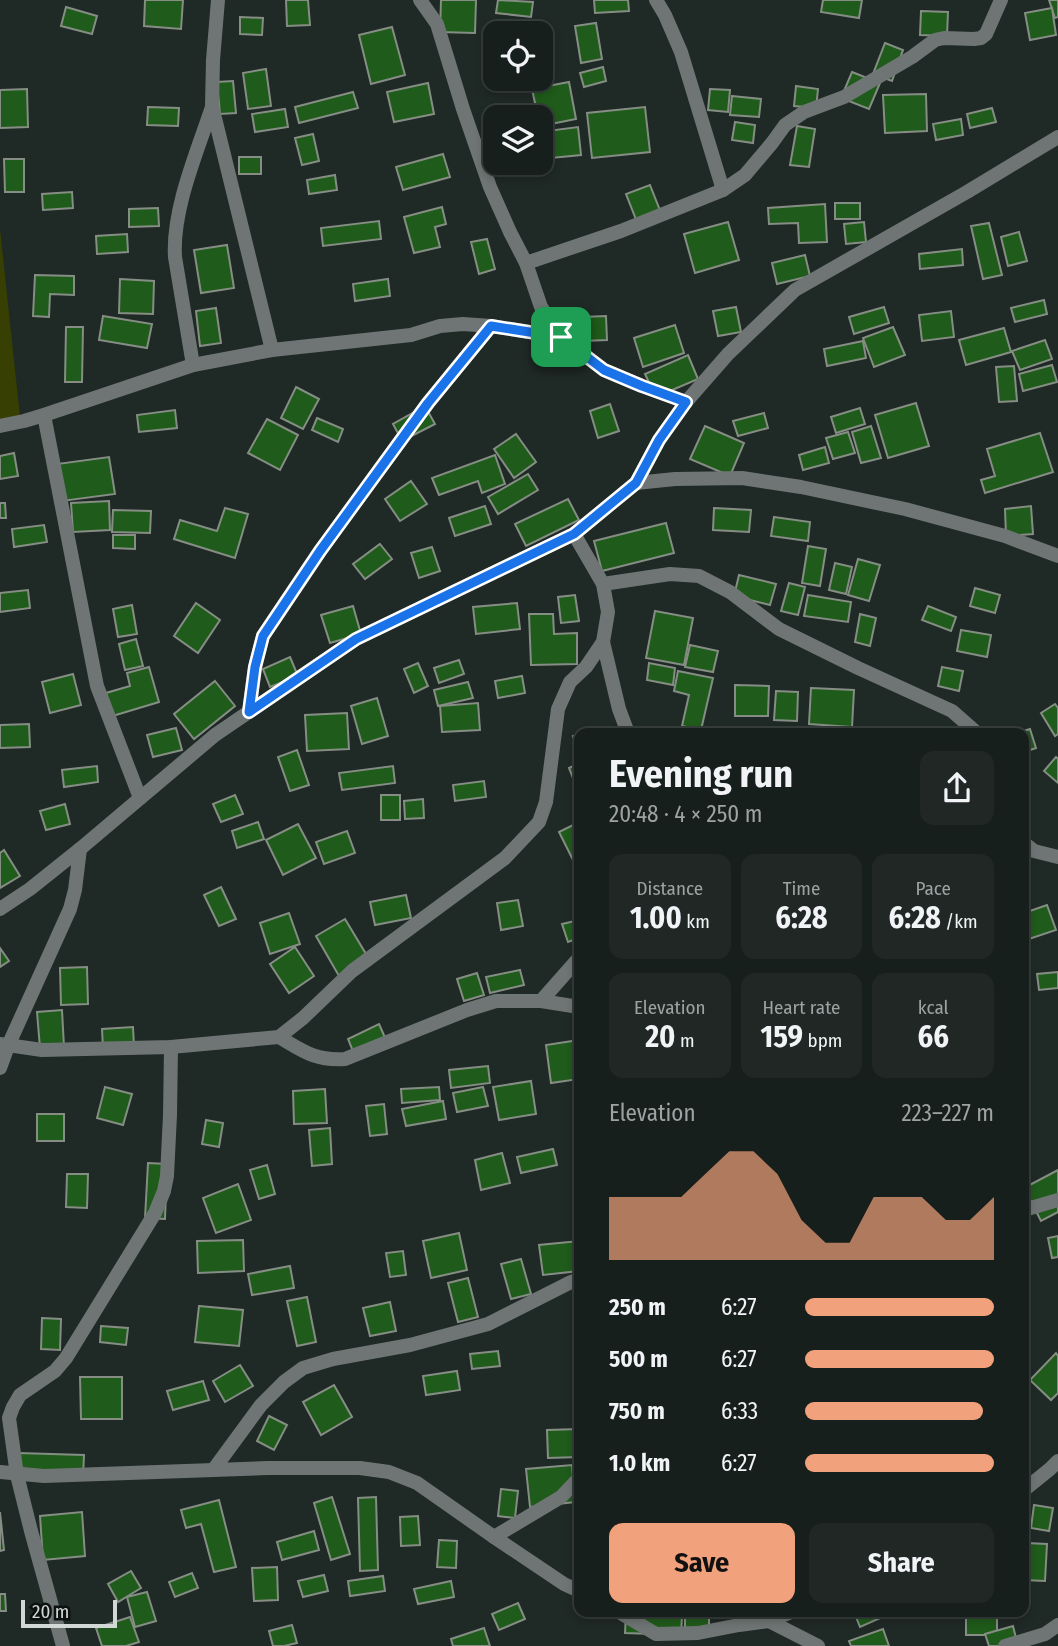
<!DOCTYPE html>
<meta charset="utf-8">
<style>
:root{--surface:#171f1c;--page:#202725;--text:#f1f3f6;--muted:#9ea2a3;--line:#363d3b;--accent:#f1a17b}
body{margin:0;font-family:"Fira Sans Condensed",sans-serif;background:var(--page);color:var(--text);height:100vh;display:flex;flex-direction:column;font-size:26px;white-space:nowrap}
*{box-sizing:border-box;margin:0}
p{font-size:23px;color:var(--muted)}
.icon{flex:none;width:38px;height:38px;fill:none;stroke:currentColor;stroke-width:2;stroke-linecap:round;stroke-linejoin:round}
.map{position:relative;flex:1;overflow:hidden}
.panel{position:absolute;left:574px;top:728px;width:455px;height:889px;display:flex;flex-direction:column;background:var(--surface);border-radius:14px;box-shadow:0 4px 10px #0003,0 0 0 2px var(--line)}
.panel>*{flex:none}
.controls{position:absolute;left:483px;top:21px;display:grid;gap:14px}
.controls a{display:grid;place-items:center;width:70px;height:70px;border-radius:14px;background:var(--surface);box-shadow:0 4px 10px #0003,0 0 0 2px var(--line);font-size:35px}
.scale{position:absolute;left:21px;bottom:18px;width:96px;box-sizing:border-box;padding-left:7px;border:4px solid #d1d8d5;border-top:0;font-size:19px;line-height:24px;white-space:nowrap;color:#d1d8d5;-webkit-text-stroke:5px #0c110f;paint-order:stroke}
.pin{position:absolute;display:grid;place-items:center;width:60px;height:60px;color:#fff;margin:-30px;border-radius:14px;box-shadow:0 4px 10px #0006}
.round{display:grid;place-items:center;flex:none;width:74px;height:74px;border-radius:14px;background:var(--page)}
.head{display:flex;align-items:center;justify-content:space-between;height:119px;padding:0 35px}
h1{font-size:38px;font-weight:700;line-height:52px}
.metrics{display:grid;grid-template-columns:repeat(3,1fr);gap:10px;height:119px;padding:7px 35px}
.metrics div{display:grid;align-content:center;border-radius:14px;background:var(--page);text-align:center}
.metrics b{font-size:30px;font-weight:700}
.metrics small{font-size:19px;font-weight:400}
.metrics p{font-size:19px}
.chart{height:196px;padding:14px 35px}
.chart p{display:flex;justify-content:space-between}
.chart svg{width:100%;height:126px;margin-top:7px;fill:var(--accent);opacity:.7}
.primary-button{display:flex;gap:14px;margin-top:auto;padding:14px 35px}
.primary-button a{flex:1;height:80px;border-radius:14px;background:var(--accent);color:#111;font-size:28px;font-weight:700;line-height:80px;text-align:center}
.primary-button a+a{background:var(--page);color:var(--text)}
ul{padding:0 35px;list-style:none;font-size:23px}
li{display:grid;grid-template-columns:112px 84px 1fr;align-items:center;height:52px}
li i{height:18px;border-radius:9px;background:var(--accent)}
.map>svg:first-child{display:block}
.green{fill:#374002}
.building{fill:#1f5b1a;stroke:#858d84;stroke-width:2}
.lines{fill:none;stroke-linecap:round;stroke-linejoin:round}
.minor{stroke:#6f7574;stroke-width:14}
.route-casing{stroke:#fff;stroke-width:14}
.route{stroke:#1a73e8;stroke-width:9}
</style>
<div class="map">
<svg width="1058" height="1646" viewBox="0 0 1058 1646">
<rect width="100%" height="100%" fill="#1f2925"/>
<polygon class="green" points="0,229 20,417 0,423"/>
<g class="building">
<polygon points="145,0 183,0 181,29 144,26"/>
<polygon points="286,0 308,0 310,25 287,26"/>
<polygon points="441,0 476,0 475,33 440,32"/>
<polygon points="498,0 533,2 531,17 496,13"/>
<polygon points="594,0 628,0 629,11 595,13"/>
<polygon points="823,0 862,0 859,18 821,12"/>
<polygon points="1049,0 1058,0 1058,17 1055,18"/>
<polygon points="66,7 97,16 92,34 61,26"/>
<polygon points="1052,8 1056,35 1030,40 1025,13"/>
<polygon points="921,11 948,12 947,36 920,35"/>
<polygon points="240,17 263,18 262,35 240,34"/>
<polygon points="596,23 602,59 581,63 575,26"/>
<polygon points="392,27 405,75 371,84 359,35"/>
<polygon points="885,43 903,50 892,81 873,74"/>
<polygon points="603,67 606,81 584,87 580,73"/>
<polygon points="266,69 271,106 248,109 243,73"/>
<polygon points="852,72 880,83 869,109 841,98"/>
<polygon points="233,81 236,113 220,114 217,82"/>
<polygon points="569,82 576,119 541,126 541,117 538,117 532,89"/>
<polygon points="428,83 434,114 394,122 387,92"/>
<polygon points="796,86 818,89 816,108 794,106"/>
<polygon points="27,89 28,127 0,128 0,90"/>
<polygon points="710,89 730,90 728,112 708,110"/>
<polygon points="353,92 358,108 299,123 295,107"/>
<polygon points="926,94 927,131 885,133 883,95"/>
<polygon points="732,96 761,99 759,117 730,115"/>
<polygon points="148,107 179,108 178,126 147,125"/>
<polygon points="645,107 650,152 592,158 587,113"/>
<polygon points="992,108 996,122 970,128 967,114"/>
<polygon points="285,109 288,127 255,132 252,114"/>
<polygon points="961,119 963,135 936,140 933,124"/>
<polygon points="735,122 755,125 753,143 732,140"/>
<polygon points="797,126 815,129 809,167 790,165"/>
<polygon points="578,127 581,155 551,158 547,131"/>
<polygon points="313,134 319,161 302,165 295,138"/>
<polygon points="443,154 450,177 403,190 396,167"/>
<rect x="239" y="157" width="22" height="17"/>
<polygon points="4,159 24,159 24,192 5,192"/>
<polygon points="335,175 337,190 309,194 307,180"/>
<polygon points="650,185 661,213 637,222 626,194"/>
<polygon points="72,192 73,208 43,210 42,194"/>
<rect x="835" y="203" width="25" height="16"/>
<polygon points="825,204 827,242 799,243 798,223 769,224 768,208"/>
<polygon points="442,207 446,224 435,227 440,247 414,253 404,217"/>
<polygon points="158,208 159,226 129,227 129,209"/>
<polygon points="379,221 381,239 323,246 321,228"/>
<polygon points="728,222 739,260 695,273 684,234"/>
<polygon points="864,222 866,242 846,244 844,224"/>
<polygon points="989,223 1002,275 983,279 971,226"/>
<polygon points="1019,232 1027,261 1008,266 1001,237"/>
<polygon points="127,234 128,252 97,254 96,236"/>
<polygon points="487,239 495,269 479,274 471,242"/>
<polygon points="227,245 234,288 201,293 194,250"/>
<polygon points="962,249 963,265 920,269 919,254"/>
<polygon points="805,255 810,276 777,284 772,263"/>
<polygon points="35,275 74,276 74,295 50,294 49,317 33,316"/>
<polygon points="120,279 154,281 153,314 119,313"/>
<polygon points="388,279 390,296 355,301 353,284"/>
<polygon points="1044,300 1047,314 1015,322 1011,308"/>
<polygon points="736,307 741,332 718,336 713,311"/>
<polygon points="884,307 889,323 854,334 849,317"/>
<polygon points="216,308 221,343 200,346 196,311"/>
<polygon points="951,311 954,337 922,341 919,315"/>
<polygon points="103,316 152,324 147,348 99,340"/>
<polygon points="606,316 607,340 557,342 556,318"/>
<polygon points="675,325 684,353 643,367 634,338"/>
<polygon points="66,327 83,327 82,382 65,382"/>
<polygon points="893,327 905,355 874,367 863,338"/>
<polygon points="1004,328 1011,352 966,365 959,340"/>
<polygon points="1045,340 1052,359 1020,370 1012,351"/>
<polygon points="863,341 866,358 827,366 824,349"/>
<polygon points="688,355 698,379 656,397 645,374"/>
<polygon points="1052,365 1057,382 1023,391 1019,374"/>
<polygon points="1014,366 1017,401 999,402 996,367"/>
<polygon points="296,387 319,399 303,429 281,418"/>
<polygon points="916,403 929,446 888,458 875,415"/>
<polygon points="610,404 619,431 598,438 590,411"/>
<polygon points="425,406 435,424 402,441 393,424"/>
<polygon points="860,408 865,424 836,433 831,417"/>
<polygon points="175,410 177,428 139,432 137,415"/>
<polygon points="764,413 768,428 738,436 733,421"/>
<polygon points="317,418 343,429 338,442 312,430"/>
<polygon points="267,419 298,435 280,470 248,453"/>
<polygon points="705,426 744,443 730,476 690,459"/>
<polygon points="871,426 881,458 861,463 852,432"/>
<polygon points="848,432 855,453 833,459 826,438"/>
<polygon points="1040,433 1053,472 985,493 981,480 995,476 987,449"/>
<polygon points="516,434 536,462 514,478 494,449"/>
<polygon points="825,447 829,463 803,470 799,455"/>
<polygon points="14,453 18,476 0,479 0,456"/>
<polygon points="495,455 505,484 482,493 478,481 439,495 432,478"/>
<polygon points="109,457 115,494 62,501 57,464"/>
<polygon points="528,474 538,490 498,514 488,497"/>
<polygon points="411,481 427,504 400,521 385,499"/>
<polygon points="568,499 579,520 526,546 515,524"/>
<polygon points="109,501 110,530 73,532 71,503"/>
<polygon points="0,503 5,503 6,518 0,518"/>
<polygon points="485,506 491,524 455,536 449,518"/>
<polygon points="1031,506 1033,534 1006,536 1005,509"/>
<polygon points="225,508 248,514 235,558 174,539 180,520 217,531"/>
<polygon points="714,508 751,510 749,532 713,530"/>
<polygon points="113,510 151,511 150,533 112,532"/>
<polygon points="774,517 810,522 808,541 771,536"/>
<polygon points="666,523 674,553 602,571 594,541"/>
<polygon points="44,525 47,542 14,547 12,529"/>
<polygon points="113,535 135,535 135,549 113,548"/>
<polygon points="380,544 392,559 365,579 353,564"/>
<polygon points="808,546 826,549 820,586 802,583"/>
<polygon points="432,547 440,571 419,578 411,553"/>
<polygon points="858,559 880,565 869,601 848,595"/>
<polygon points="835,563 852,567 846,594 829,590"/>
<polygon points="739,575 776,584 770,605 734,596"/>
<polygon points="789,583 805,587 798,615 781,611"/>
<polygon points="975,588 1000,595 995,613 970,606"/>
<polygon points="28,590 30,608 0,612 0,593"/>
<polygon points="575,595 579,621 561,623 558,597"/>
<polygon points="808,595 851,602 848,622 804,616"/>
<polygon points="196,603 220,620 198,653 174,636"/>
<polygon points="517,603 520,629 476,634 473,607"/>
<polygon points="132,605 137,634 118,637 113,609"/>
<polygon points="353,606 361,634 330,643 321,615"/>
<polygon points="928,606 956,617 951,631 922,620"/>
<polygon points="655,611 693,618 684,665 646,658"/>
<polygon points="529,614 553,614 554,634 577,633 577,664 531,665"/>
<polygon points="860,614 876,618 870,646 855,642"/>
<polygon points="961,630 991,635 987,657 957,651"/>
<polygon points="136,639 143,666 125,670 119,644"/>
<polygon points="690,645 718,651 713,672 685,667"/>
<polygon points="290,657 298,676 270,687 263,669"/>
<polygon points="459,660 464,674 439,683 434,668"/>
<polygon points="418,663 428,686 414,693 404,669"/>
<polygon points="649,663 675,668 673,685 647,680"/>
<polygon points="149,667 159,702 106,718 99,695 130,686 127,673"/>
<polygon points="942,667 963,671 959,691 938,686"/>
<polygon points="678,671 713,678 701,730 682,726 689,695 674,691"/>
<polygon points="73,674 81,705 50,713 42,682"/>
<polygon points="522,676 525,693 498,698 495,681"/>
<polygon points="215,681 235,706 194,739 174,714"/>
<polygon points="468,682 473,698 438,706 434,690"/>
<polygon points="735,685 769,686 768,716 735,716"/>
<polygon points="811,688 854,690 852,727 809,724"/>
<polygon points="776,691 798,692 797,721 774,720"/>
<polygon points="377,698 388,736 362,744 351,706"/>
<polygon points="478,703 480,730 442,732 440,706"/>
<polygon points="1055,704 1058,708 1058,734 1055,736 1041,713"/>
<polygon points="347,713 349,749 307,751 305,715"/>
<polygon points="29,724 30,747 0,748 0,725"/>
<polygon points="176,728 182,750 153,757 147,735"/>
<polygon points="608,728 609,733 586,733"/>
<polygon points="1030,729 1036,748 1024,752 1024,733 1016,733"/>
<polygon points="579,735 579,754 578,755 573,736"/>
<polygon points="297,750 309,785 290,791 278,757"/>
<polygon points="1056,757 1058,759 1058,783 1044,771"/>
<polygon points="579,763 579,782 575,783 569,768"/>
<polygon points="97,766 98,782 64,787 62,770"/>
<polygon points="393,766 395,783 342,790 339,773"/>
<polygon points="484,781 486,797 455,801 453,785"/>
<polygon points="235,795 243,814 221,822 213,804"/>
<rect x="381" y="795" width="19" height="25"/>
<polygon points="423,799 424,818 405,819 404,801"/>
<polygon points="65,804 70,824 46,830 40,811"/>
<polygon points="258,822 264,839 237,848 232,831"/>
<polygon points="579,822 579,865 576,866 559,832"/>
<polygon points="298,824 316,858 283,875 266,840"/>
<polygon points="347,831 355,853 324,864 316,842"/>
<polygon points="4,850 20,876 0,888 0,853"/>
<polygon points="221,887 236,919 219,926 204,895"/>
<polygon points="406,895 411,918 375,925 370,902"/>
<polygon points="518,900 523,926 501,930 497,903"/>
<polygon points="1047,905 1056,930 1029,939 1024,923 1024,913"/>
<polygon points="289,913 300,944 270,954 260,923"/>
<polygon points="345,919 369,959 339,976 316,936"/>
<polygon points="579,920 579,938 568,942 562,924"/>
<polygon points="295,947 314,976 289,993 270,964"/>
<polygon points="0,948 9,961 0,967"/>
<polygon points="87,967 88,1004 61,1005 60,968"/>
<polygon points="520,970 524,985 490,993 486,977"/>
<polygon points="1058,972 1058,988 1039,990 1037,974"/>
<polygon points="477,973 484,995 464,1001 457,979"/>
<polygon points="62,1010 64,1047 40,1048 37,1012"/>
<polygon points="379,1024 387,1042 355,1056 348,1039"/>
<polygon points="133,1027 134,1046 103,1048 102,1029"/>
<polygon points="579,1040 579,1079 551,1083 546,1045"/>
<polygon points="488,1066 490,1083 451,1088 449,1070"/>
<polygon points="531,1081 536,1114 499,1120 493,1087"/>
<polygon points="105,1087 132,1094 123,1125 97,1118"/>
<polygon points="439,1087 440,1100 402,1103 401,1089"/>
<polygon points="483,1087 488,1106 457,1112 453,1093"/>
<polygon points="325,1089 327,1123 294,1124 293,1091"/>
<polygon points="443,1101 446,1119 406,1126 402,1109"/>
<polygon points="384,1104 387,1134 370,1136 366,1106"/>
<rect x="37" y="1114" width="27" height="27"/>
<polygon points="206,1120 223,1123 219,1147 202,1144"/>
<polygon points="330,1128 332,1164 312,1166 309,1130"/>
<polygon points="553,1149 557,1165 521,1173 517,1157"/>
<polygon points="502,1153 510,1183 481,1190 475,1160"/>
<polygon points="148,1163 167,1164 165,1219 145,1218"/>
<polygon points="267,1165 275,1194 259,1199 250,1170"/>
<polygon points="1058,1170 1058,1212 1041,1221 1024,1188"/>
<polygon points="67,1174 88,1174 87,1208 66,1207"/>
<polygon points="238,1184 251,1220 216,1233 203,1198"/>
<polygon points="459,1233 467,1270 431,1278 423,1241"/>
<polygon points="1058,1236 1058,1257 1052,1258 1048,1238"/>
<polygon points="243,1240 244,1271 198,1273 197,1241"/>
<polygon points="579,1241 579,1271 543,1275 539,1245"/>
<polygon points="403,1251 406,1275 390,1277 386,1253"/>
<polygon points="521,1259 531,1294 511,1299 501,1264"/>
<polygon points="290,1266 294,1288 252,1295 248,1274"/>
<polygon points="468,1278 478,1317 458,1322 448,1283"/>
<polygon points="307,1297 316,1342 297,1346 287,1301"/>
<polygon points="390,1302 396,1331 370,1336 363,1308"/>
<polygon points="199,1306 243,1310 239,1346 195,1342"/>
<polygon points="42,1318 61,1319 60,1350 41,1349"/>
<polygon points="101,1326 128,1328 126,1345 100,1342"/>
<polygon points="498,1351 500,1366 472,1369 470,1354"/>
<polygon points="1056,1353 1058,1356 1058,1393 1051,1400 1030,1380"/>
<polygon points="240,1365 253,1386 225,1402 213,1381"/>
<polygon points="457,1371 460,1390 426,1395 423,1376"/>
<polygon points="80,1377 122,1377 122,1419 81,1419"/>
<polygon points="203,1381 209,1400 173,1410 167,1391"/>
<polygon points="334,1385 352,1417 321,1435 303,1402"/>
<polygon points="269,1416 287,1425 274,1450 257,1441"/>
<polygon points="579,1429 579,1457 548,1458 547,1430"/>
<polygon points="18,1453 84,1455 83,1477 17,1475"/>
<polygon points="572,1465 575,1502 530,1507 526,1469"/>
<polygon points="501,1489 518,1491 515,1518 498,1516"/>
<polygon points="332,1497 350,1554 331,1560 314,1503"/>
<polygon points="376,1497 378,1570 360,1571 358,1498"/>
<polygon points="219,1500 236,1567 214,1572 201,1524 186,1528 181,1510"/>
<polygon points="1034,1505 1053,1508 1049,1531 1031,1528"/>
<polygon points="0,1512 4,1550 0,1551"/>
<polygon points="82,1512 85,1556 43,1560 40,1516"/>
<polygon points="418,1516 420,1545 401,1546 400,1517"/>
<polygon points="314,1531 319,1550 282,1560 277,1542"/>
<polygon points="439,1540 457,1541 456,1568 437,1567"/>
<polygon points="1026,1543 1047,1544 1045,1581 1024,1580"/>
<polygon points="277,1567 278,1600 254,1601 252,1568"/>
<polygon points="131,1571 141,1588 118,1602 108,1584"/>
<polygon points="192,1573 198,1588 175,1597 169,1582"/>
<polygon points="324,1575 328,1591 303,1597 298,1581"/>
<polygon points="383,1576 385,1591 350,1596 348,1581"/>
<polygon points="451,1581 454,1597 418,1604 414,1589"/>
<polygon points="147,1592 156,1621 135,1627 127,1597"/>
<polygon points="0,1594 5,1594 6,1611 0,1611"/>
<polygon points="518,1603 525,1619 499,1630 492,1614"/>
<polygon points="685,1612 709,1612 709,1634 685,1633"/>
<polygon points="854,1612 885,1612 887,1615 860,1627"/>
<polygon points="921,1612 941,1612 922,1617"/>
<rect x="966" y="1612" width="31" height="23"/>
<polygon points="626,1613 682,1616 681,1635 625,1633"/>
<polygon points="130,1617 139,1642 126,1646 102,1646 96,1628"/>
<polygon points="292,1625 297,1643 284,1646 273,1646 269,1631"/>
<polygon points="1013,1626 1018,1646 989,1646 985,1634"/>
<polygon points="484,1628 490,1646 453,1646 451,1639"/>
<polygon points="883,1629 889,1646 851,1646 849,1641"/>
</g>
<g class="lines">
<g class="minor">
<polyline points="218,0 213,60 212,106 272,350"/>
<polyline points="420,0 437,24 463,109 490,187 510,232 526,263 541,307 561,337 604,370 642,386 686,402"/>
<polyline points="656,0 665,15 681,52 723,190"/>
<polyline points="526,263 621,231 723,190 745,175 772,143 785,125 804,112 844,97 912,57 935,40 944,38 974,39 981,38 986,34 1001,0"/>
<path d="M 193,365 L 175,257 C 172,210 197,152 212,107"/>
<polyline points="44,415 97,686 140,798"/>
<polyline points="0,426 24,421 44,415 193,365 272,350 411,335 440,326 463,324 491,326 561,337"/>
<polyline points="636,483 675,479 742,478 801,487 905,509 1005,536 1058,556"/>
<polyline points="603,584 670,574 699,576 730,592 779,629 858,668 952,711 977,733"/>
<polyline points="603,642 619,709 628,733"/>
<polyline points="249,712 255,667 263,636 320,551 376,474 428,403 491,326"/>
<polyline points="1024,843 1034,851 1058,857"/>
<polyline points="0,909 30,889 80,849 215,735 356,639 574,534 636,483 659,440 686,402 728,354 795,290 967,192 1058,137"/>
<polyline points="541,1001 579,958"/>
<path d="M 279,1037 C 303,1051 315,1061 345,1059 L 467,1010 L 496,1001 L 541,1001 L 579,1007"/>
<polyline points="0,1044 42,1050 171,1047 279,1037 303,1018 352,971 505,858 539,822 546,802 558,709 570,682 586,667 603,642 608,612 603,584 574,534"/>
<polyline points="0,1068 8,1046 70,909 75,890 80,849"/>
<polyline points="1024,1210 1058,1200"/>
<polyline points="214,1469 261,1405 284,1382 303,1368 333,1359 410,1345 488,1324 571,1282 579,1279"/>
<polyline points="0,1472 44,1476 268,1468 360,1468 389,1472 417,1483 494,1537 564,1584 579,1591"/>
<polyline points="1024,1490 1050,1469 1058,1461"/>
<polyline points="494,1537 561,1497 579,1478"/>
<polyline points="619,1612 656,1634 698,1633 739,1625 769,1621 791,1612"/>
<polyline points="769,1621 818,1646"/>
<polyline points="63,1646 31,1531 17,1475 9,1418 13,1407 20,1395 55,1371 66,1358 155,1213 164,1191 167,1176 170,1115 171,1047"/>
<polyline points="1005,1646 1045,1634 1058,1625"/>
</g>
</g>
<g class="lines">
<defs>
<polygon id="route" points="491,326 561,337 604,370 642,386 686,402 659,440 636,483 574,534 356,639 249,712 255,667 263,636 320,551 428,403"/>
</defs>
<use href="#route" class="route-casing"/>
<use href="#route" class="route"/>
</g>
</svg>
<div class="controls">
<a><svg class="icon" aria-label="locate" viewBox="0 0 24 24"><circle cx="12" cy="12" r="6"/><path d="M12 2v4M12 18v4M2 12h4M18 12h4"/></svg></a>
<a><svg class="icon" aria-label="layers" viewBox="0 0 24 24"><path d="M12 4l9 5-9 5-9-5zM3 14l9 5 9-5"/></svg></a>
</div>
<div class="scale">20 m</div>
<div class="pin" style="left:561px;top:337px;background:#1e9e55"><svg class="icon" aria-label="arrive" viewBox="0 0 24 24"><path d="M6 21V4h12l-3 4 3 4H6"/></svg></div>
<section class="panel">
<div class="head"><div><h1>Evening run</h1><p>20:48 · 4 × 250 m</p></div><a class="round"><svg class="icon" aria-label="share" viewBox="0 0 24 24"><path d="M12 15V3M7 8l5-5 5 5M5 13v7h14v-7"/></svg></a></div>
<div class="metrics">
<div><p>Distance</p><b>1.00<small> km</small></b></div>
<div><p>Time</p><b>6:28</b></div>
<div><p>Pace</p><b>6:28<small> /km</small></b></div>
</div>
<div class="metrics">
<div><p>Elevation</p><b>20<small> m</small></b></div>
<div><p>Heart rate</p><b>159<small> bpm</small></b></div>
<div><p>kcal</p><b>66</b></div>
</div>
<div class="chart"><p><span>Elevation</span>223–227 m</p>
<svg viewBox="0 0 160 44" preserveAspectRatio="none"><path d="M0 44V22L10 22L20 22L30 22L40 14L50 6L60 6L70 14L80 30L90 38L100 38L110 22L120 22L130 22L140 30L150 30L160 22V44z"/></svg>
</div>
<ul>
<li><b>250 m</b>6:27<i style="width:100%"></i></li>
<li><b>500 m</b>6:27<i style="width:100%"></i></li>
<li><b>750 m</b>6:33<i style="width:94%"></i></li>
<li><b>1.0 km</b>6:27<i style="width:100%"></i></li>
</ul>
<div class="primary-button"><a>Save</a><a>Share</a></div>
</section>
</div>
